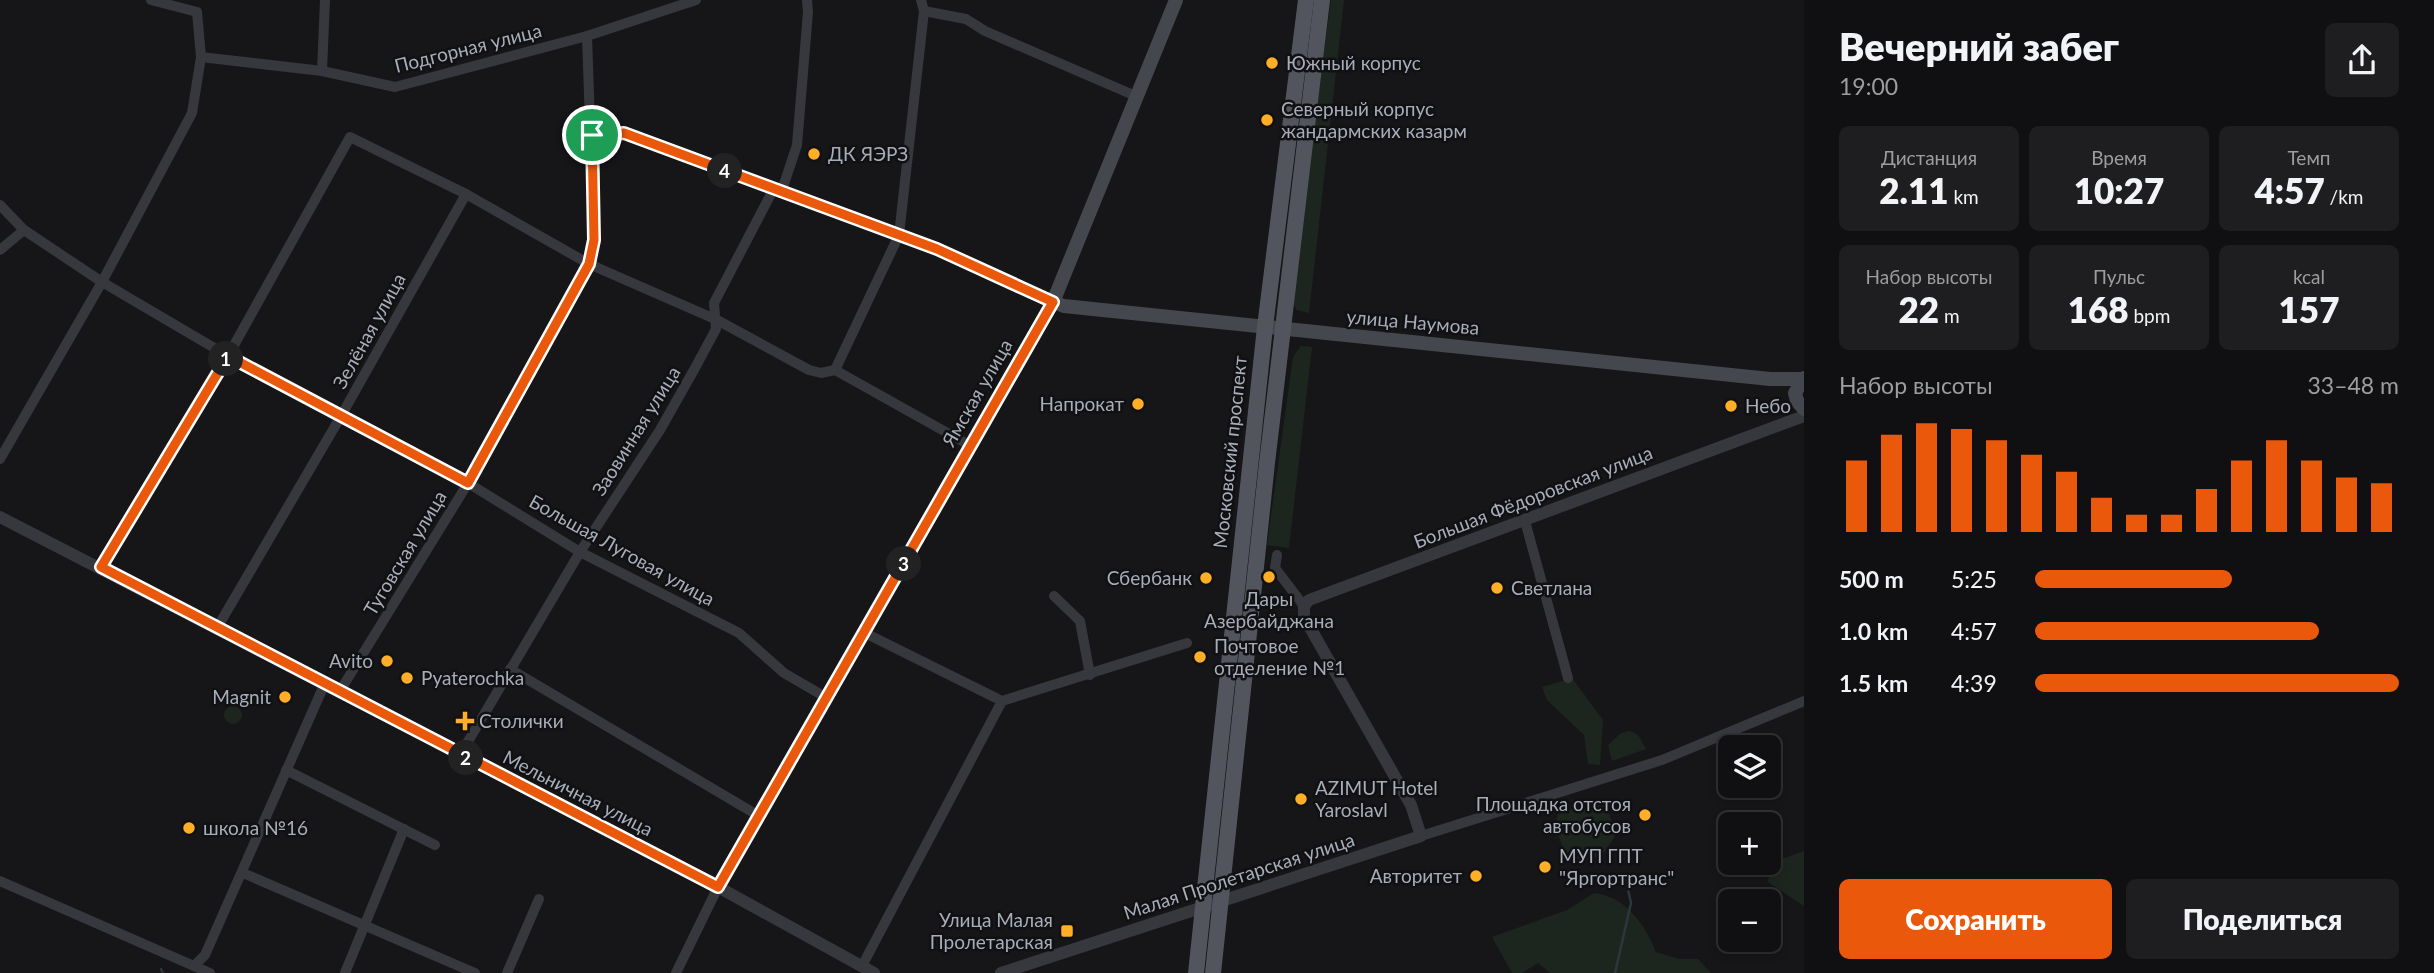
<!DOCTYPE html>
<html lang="ru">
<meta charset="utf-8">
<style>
:root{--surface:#101012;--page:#1e1e20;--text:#f1f3f6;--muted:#9c9d9f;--line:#303032;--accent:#ea580c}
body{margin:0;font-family:Lato,sans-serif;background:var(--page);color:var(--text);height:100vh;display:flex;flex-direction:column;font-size:26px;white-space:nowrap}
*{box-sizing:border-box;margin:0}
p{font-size:23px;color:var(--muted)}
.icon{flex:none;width:38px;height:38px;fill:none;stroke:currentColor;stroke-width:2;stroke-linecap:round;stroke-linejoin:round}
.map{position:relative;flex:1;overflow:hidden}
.side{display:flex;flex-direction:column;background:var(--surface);width:630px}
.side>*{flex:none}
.buttons{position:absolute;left:1718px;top:735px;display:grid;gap:14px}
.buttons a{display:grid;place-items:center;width:63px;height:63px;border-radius:10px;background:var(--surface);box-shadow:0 4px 10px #0003,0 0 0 2px var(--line);font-size:35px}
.pin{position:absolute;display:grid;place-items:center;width:60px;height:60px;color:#fff;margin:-30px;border:4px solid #fff;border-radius:50%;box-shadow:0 2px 7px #0007}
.km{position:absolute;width:35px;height:35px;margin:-18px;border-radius:50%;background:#222;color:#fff;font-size:19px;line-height:35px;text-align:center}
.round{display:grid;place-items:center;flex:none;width:74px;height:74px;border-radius:10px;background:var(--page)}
.summary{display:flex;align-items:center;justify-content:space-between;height:119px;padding:0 35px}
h1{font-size:38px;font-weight:800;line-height:52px}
.stats{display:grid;grid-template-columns:repeat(3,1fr);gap:10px;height:119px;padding:7px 35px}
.stats div{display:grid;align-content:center;border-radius:10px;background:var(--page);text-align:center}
.stats b{font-size:35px;font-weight:800}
.stats small{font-size:19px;font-weight:400}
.stats p{font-size:19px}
.chart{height:196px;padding:14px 35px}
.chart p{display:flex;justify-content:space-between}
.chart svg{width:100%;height:126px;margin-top:7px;stroke:var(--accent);stroke-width:6}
.primary-button{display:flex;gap:14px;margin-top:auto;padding:14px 35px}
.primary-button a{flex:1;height:80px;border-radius:10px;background:var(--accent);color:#fff;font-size:28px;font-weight:800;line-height:80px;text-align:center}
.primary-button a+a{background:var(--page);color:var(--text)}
ul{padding:0 35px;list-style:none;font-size:23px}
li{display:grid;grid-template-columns:112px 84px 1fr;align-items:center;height:52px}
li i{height:18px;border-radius:9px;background:var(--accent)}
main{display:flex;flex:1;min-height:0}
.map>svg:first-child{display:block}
.green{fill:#1d261e}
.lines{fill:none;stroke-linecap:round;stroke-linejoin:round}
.stream{stroke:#2b363d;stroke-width:2.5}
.minor{stroke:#37383d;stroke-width:10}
.tertiary{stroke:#37383d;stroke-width:12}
.secondary{stroke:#44474d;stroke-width:14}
.primary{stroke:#52555d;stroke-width:16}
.route-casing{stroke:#fff;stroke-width:14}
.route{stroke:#ea580c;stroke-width:9}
.poi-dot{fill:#feae27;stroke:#111113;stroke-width:2.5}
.labels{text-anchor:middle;stroke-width:5;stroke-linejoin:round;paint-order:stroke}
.street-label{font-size:19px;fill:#a7adb9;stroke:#111113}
.poi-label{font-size:19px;fill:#a7adb9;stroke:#111113;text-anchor:start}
</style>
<main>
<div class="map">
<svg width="1804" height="973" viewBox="0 0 1804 973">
<rect width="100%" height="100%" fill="#161618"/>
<g class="green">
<polygon points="1331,0 1344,0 1309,313 1297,310 1291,300"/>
<polygon points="1301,346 1312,347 1289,548 1267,545 1293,357"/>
<polygon points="1572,678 1603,720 1600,765 1588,764 1584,735 1547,700 1542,687"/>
<circle cx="233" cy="715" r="9"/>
<polygon points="1630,731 1638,735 1646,749 1612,761 1608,745 1621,733"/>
<polygon points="1595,801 1608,808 1615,836 1603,854 1577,864 1566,858 1555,824 1558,814"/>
<polygon points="1804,851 1804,906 1768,882 1771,863"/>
<path d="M 1594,893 C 1626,897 1644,923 1656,952 L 1679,959 L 1698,959 L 1711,973 L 1550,973 L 1538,963 L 1522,973 L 1512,973 L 1492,937 L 1567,910 Z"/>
</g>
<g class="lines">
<g class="stream">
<polyline points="161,969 163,973"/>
<polyline points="1615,973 1631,903 1626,880"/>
</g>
<g class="minor">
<polyline points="924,11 966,19 985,31 1138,97"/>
<polyline points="201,57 322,71 395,87 587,36 696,0"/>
<polyline points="322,71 325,0"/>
<polyline points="592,135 624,133 650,141 937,249 1053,302"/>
<polyline points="781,193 797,145 808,12 807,0"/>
<polyline points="0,205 24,230 102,282 228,356 468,483 580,552 739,633 784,673 827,698"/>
<polyline points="0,250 24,230"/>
<polyline points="835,370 899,235 924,11 921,0"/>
<polyline points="0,459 102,282 192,113 201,57 197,12 151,0"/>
<polyline points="1525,521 1568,678"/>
<polyline points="1277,555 1275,568 1304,606"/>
<polyline points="101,567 228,356 350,137 466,194 589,264 717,320 809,370 821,373 835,370 969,445"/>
<polyline points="1054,596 1080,621 1090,675"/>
<polyline points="217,628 341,416 466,194"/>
<polyline points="865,633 1002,701 1187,643"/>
<polyline points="510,669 759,816"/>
<polyline points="340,691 468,483 589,264 594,240 587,36"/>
<polyline points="460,755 580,552 660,430 695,368 716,329 714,303 773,190"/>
<polyline points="286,770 435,845"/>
<polyline points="1421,836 1662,760 1804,701"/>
<polyline points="243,873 475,973"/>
<polyline points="0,881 210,973"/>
<polyline points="194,966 205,955 325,683"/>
<polyline points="862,966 1002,701"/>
<polyline points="345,973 404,829"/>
<polyline points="507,973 539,899"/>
<polyline points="676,973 718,887"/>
</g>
<g class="tertiary">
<polyline points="0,517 718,887 874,973"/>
<polyline points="718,887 1053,302"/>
<polyline points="1001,973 1421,836 1411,805 1304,617 1304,606 1309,600 1804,416"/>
</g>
<g class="secondary">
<polyline points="1176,0 1053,302 1064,306 1770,379 1803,379"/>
<polyline points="1804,378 1795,393 1797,401 1804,409"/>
</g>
<g class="primary">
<polyline points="1196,973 1265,327 1306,0"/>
<polyline points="1213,973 1267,463 1322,0"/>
</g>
</g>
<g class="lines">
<defs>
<polygon id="route" points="624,133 937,249 1053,302 718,887 101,567 228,356 468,483 589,264 594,240 592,135"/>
</defs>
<use href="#route" class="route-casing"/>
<use href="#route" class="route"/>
</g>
<g class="poi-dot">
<circle cx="1272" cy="63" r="7"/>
<circle cx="1267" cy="120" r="7"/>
<circle cx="814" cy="154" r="7"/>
<circle cx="1138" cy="404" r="7"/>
<circle cx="1731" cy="406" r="7"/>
<circle cx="1269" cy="577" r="7"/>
<circle cx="1206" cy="578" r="7"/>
<circle cx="1497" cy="588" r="7"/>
<circle cx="1200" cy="657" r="7"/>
<circle cx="387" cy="661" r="7"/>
<circle cx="407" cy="678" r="7"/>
<circle cx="285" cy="697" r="7"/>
<path d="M461.5 710.5h7v7h7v7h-7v7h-7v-7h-7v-7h7z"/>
<circle cx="1301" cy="799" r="7"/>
<circle cx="1645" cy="815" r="7"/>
<circle cx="189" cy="828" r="7"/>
<circle cx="1545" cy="867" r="7"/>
<circle cx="1476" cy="876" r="7"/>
<rect x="1060" y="924" width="14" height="14" rx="3.5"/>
</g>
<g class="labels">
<g class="street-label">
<text transform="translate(468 48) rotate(-14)" y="7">Подгорная улица</text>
<text transform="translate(1413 322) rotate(5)" y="7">улица Наумова</text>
<text transform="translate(369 331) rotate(-61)" y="7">Зелёная улица</text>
<text transform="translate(977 393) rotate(-60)" y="7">Ямская улица</text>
<text transform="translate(636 431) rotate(-58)" y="7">Заовинная улица</text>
<text transform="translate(1230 452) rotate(-84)" y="7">Московский проспект</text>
<text transform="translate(1533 497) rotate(-21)" y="7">Большая Фёдоровская улица</text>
<text transform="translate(622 550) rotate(29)" y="7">Большая Луговая улица</text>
<text transform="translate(405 553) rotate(-59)" y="7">Туговская улица</text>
<text transform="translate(578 793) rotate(27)" y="7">Мельничная улица</text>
<text transform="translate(1239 876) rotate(-18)" y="7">Малая Пролетарская улица</text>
</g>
<g class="poi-label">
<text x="1286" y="70">Южный корпус</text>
<text x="1281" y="116">Северный корпус<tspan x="1281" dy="22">жандармских казарм</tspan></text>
<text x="828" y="161">ДК ЯЭРЗ</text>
<text x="1124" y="411" text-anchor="end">Напрокат</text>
<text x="1745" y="413">Небо</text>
<text x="1192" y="585" text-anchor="end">Сбербанк</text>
<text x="1511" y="595">Светлана</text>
<text x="1269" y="606" text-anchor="middle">Дары<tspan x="1269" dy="22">Азербайджана</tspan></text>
<text x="1214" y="653">Почтовое<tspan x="1214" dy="22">отделение №1</tspan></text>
<text x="373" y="668" text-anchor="end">Avito</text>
<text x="421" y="685">Pyaterochka</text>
<text x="271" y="704" text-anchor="end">Magnit</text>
<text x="479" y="728">Столички</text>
<text x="1315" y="795">AZIMUT Hotel<tspan x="1315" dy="22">Yaroslavl</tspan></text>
<text x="1631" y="811" text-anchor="end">Площадка отстоя<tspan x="1631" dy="22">автобусов</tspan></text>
<text x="203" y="835">школа №16</text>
<text x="1559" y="863">МУП ГПТ<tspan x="1559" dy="22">"Яргортранс"</tspan></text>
<text x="1462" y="883" text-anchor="end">Авторитет</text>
<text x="1053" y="927" text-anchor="end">Улица Малая<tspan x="1053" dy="22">Пролетарская</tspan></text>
</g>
</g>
</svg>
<div class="buttons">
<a><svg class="icon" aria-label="layers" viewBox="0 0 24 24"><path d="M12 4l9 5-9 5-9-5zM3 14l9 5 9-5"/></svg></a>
<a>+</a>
<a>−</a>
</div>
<div class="pin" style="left:592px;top:135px;background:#1e9e55"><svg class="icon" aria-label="arrive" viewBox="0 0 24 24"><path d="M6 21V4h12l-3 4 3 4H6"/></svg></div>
<b class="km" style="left:226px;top:359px">1</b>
<b class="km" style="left:466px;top:758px">2</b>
<b class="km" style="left:904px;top:564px">3</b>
<b class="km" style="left:725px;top:171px">4</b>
</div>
<section class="side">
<div class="summary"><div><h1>Вечерний забег</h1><p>19:00</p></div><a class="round"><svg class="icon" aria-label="share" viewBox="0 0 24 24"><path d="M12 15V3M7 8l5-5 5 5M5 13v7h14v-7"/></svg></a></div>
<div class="stats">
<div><p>Дистанция</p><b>2.11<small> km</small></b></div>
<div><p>Время</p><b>10:27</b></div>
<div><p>Темп</p><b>4:57<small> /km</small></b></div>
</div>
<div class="stats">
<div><p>Набор высоты</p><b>22<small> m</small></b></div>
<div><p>Пульс</p><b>168<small> bpm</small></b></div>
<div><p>kcal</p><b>157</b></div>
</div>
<div class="chart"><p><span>Набор высоты</span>33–48 m</p>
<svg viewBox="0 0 160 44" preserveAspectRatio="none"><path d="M5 44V19M15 44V10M25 44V6M35 44V8M45 44V12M55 44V17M65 44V23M75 44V32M85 44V38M95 44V38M105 44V29M115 44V19M125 44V12M135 44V19M145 44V25M155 44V27"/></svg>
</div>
<ul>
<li><b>500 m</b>5:25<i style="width:54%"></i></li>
<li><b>1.0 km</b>4:57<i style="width:78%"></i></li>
<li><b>1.5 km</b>4:39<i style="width:100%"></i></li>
</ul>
<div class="primary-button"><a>Сохранить</a><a>Поделиться</a></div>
</section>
</main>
